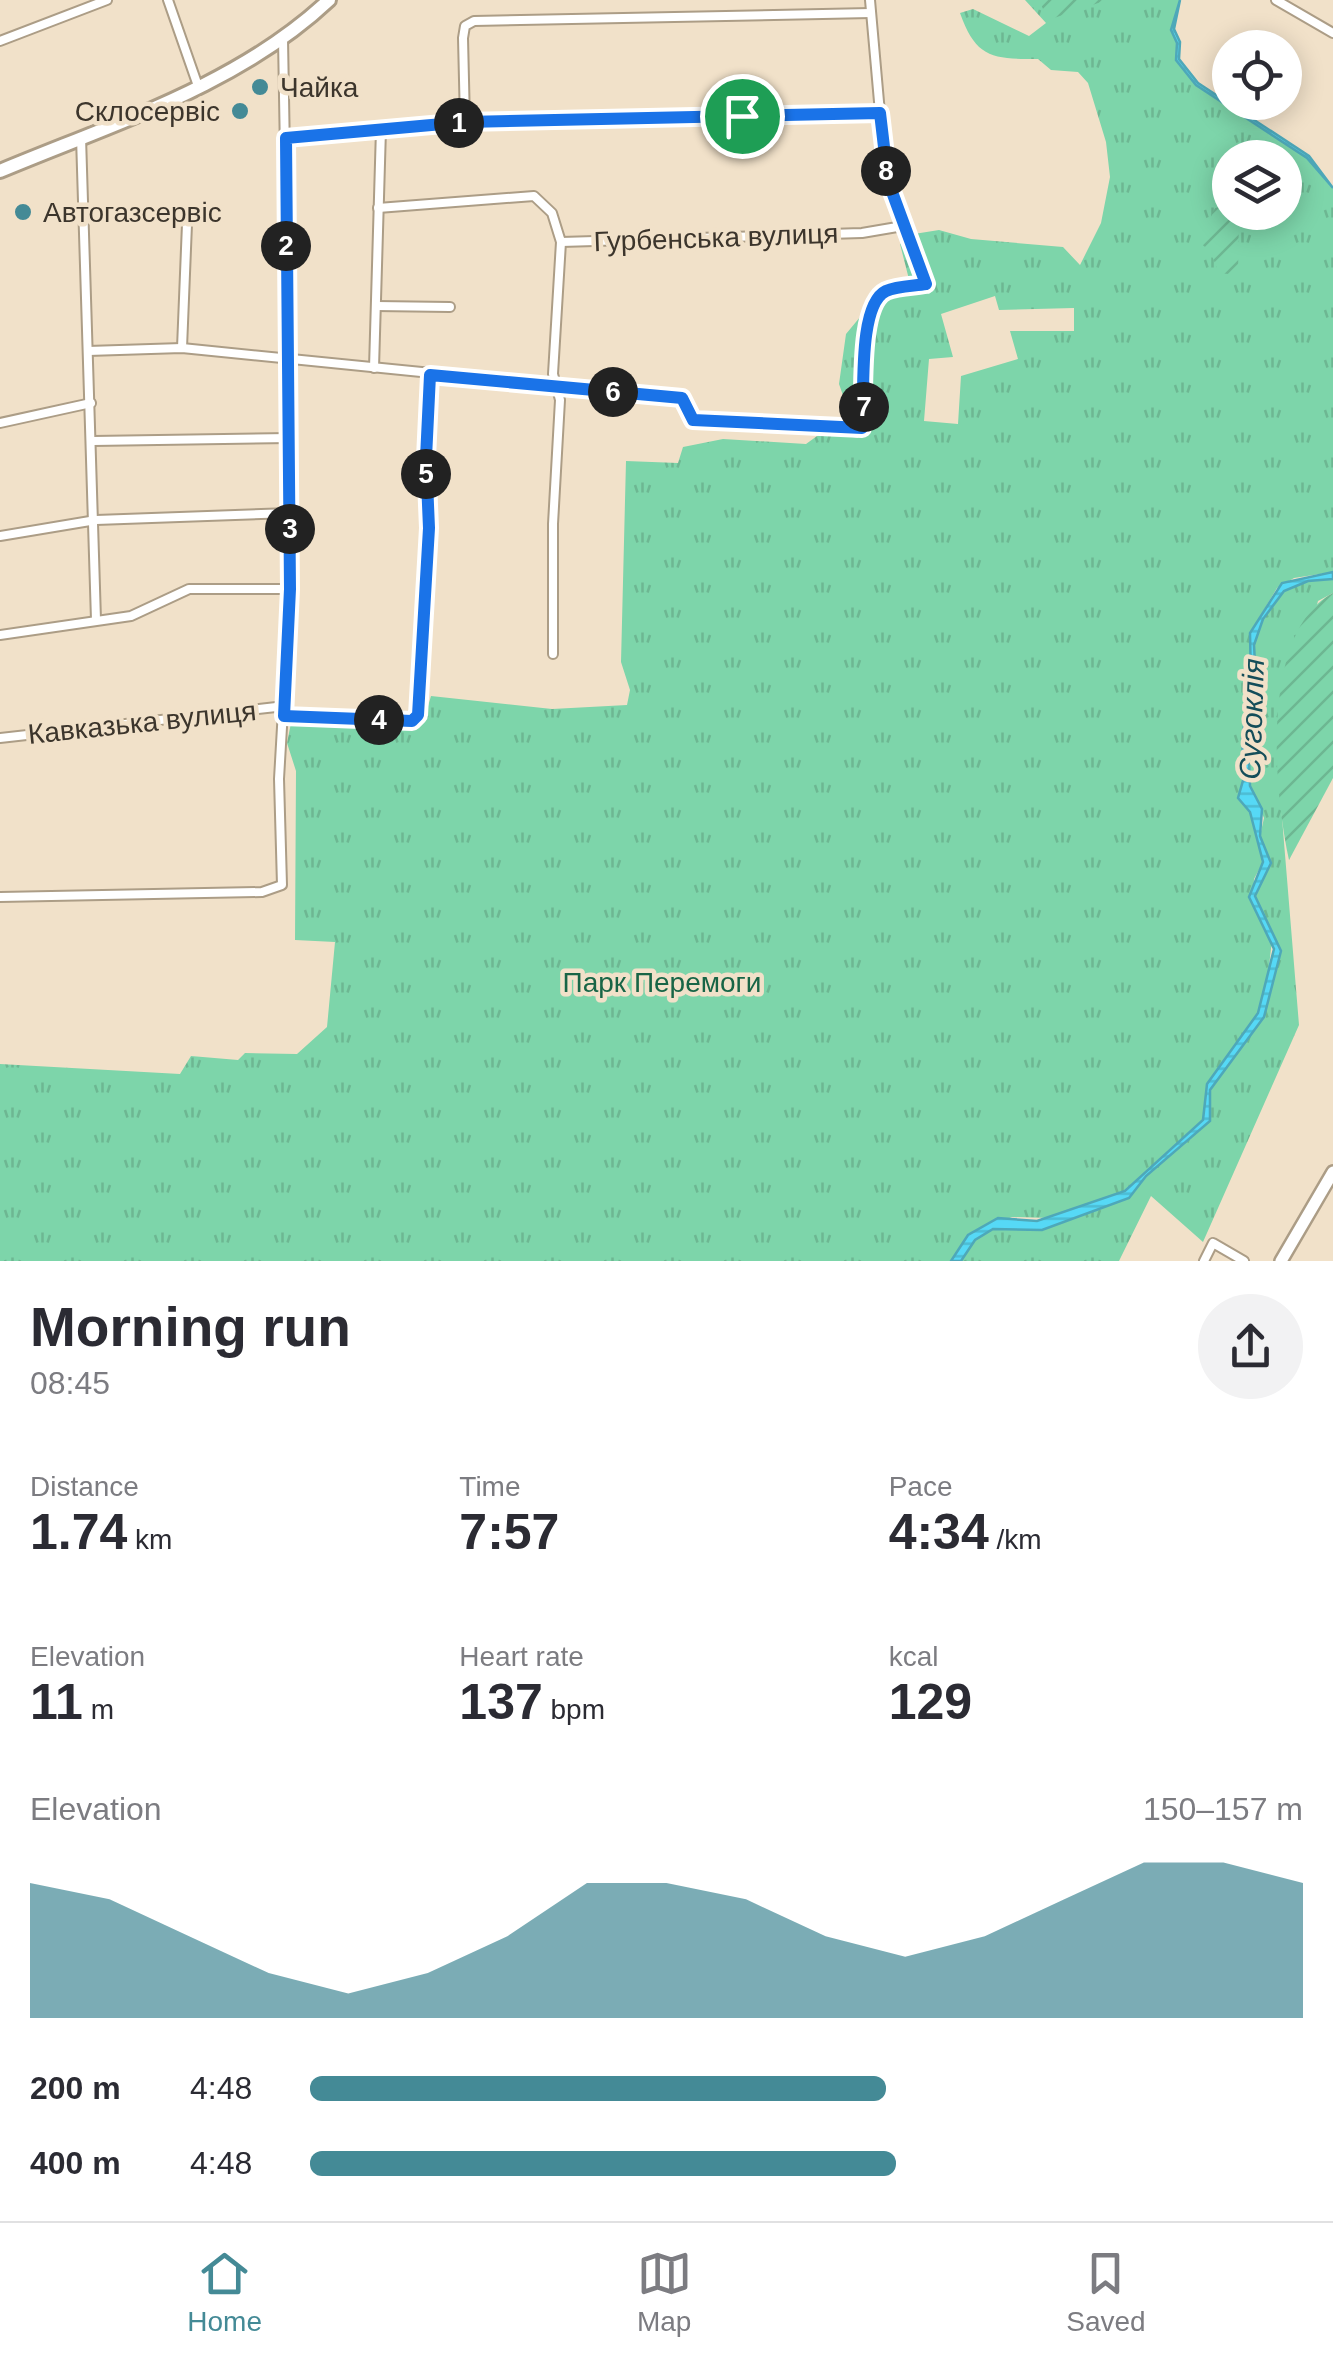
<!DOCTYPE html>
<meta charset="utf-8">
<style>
:root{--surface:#fff;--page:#f2f2f3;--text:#2b2b33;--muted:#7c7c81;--line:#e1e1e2;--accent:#448a96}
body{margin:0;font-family:Arial,sans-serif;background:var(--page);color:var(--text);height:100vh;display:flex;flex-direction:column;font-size:38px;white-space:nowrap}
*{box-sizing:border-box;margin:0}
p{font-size:32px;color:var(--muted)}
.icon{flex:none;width:55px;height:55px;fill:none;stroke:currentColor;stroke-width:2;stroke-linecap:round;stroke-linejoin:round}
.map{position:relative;height:1261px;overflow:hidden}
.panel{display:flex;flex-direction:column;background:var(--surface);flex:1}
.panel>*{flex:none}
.fabs{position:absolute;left:1212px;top:30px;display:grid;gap:20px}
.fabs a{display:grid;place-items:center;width:90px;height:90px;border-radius:50%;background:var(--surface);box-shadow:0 5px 25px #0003;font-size:50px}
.pin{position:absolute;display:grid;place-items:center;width:85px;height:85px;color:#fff;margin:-42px;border:5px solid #fff;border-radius:50%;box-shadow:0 2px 10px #0007}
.km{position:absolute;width:50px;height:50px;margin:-25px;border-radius:50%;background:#222;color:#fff;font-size:28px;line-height:50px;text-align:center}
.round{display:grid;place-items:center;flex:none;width:105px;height:105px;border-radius:52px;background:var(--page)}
.headline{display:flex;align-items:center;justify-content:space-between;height:170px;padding:0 30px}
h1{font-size:55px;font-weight:600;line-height:75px}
.metrics{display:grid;grid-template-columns:repeat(3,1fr);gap:15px;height:170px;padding:10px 30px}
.metrics div{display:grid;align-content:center}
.metrics b{font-size:50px;font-weight:600}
.metrics small{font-size:28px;font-weight:400}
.metrics p{font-size:28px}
.chart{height:280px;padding:20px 30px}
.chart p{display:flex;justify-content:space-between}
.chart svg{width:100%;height:180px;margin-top:10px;fill:var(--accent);opacity:.7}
ul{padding:0 30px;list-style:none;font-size:32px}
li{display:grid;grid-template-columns:160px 120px 1fr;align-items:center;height:75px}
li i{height:25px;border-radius:12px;background:var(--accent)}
.menu{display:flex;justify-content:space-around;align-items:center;height:140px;border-top:2px solid var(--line);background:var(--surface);font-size:28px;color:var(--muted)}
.menu a{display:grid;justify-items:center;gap:5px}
.menu .active{color:var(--accent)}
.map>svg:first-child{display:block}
.grass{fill:url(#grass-tufts);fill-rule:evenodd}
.garden{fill:url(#garden-furrows)}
.water{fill:url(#water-rules);stroke:#4ea8b9;stroke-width:2.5}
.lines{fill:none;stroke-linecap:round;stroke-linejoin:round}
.street-casing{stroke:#ac9d86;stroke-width:12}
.secondary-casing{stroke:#ac9d86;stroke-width:16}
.primary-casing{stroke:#ac9d86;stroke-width:18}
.street{stroke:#fff;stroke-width:8}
.secondary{stroke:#fff;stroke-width:11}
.primary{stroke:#fff;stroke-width:12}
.route-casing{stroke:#fff;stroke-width:20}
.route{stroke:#1a73e8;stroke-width:12}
.poi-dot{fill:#448a96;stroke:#f1e1c9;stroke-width:4}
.labels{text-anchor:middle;stroke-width:9;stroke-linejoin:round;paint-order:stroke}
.poi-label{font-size:28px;fill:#3c352c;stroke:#f1e1c9;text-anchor:start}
.street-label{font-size:28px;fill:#3c352c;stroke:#f1e1c9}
.park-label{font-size:28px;fill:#176546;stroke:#f1e1c9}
.water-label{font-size:30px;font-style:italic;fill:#144d59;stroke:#f1e1c9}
</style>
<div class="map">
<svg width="1333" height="1261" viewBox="0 0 1333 1261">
<defs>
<pattern id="grass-tufts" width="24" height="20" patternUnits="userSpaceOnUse" patternTransform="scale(2.5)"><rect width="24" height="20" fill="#7dd5aa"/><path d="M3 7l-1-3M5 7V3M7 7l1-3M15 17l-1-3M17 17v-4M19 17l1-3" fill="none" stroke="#6db792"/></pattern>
<pattern id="garden-furrows" width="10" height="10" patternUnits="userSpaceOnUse" patternTransform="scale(2.5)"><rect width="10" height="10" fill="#7dd5aa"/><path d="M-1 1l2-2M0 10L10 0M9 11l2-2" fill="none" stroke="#6db792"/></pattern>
<pattern id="water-rules" width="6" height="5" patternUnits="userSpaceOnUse" patternTransform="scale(2.5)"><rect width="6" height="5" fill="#56d9f6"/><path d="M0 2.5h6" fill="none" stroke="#4cbbd3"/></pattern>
</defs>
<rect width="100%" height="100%" fill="#f1e1c9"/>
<g class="grass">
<path d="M 1025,0 L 1180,0 L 1171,30 L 1177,43 L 1176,60 L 1196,85 L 1307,158 L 1333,188 L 1333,572 L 1294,578 L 1277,588 L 1250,633 L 1251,683 L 1242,738 L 1244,777 L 1238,799 L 1250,812 L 1263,862 L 1254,879 L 1253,905 L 1272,940 L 1268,975 L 1258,1013 L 1207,1084 L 1203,1120 L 1125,1191 L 1050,1218 L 1012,1217 L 968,1234 L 951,1261 L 0,1261 L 0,1064 L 180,1074 L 191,1056 L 238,1060 L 245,1053 L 297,1054 L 327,1027 L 335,942 L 295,940 L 296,771 L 287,743 L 291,723 L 423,723 L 431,696 L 552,709 L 627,705 L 630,690 L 621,662 L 626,461 L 678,463 L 683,447 L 723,439 L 806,444 L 824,431 L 858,438 L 839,384 L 846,334 L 870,305 L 912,291 L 900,244 L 914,234 L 939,230 L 971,239 L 1063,247 L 1080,265 L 1101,223 L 1110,177 L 1106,142 L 1088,83 L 1078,72 L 1051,70 L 1038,59 C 992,59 976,58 960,13 L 973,9 L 1029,36 L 1046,23 ZM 1230,158 L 1285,158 L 1285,212 L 1230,212 ZM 995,296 L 999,310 L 1074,308 L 1074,331 L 1010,331 L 1018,359 L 961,376 L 958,424 L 924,421 L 929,359 L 953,357 L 941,314 Z"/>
<polygon points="1333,579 1333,593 1318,601 1279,742 1278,769 1299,1025 1203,1242 1151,1196 1119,1261 961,1261 975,1240 993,1229 1042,1230 1129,1198 1146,1176 1210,1121 1210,1091 1264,1017 1281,951 1255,896 1259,880 1269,869 1260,836 1264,818 1250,786 1248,737 1256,682 1254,645 1263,619 1283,591 1308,581"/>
</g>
<g class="garden">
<polygon points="1039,0 1107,0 1048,20"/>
<polygon points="1230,205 1230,212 1239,213 1238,275 1219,273 1210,251 1199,242 1215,208"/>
<path d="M 1333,593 L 1333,778 L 1289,860 C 1274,792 1259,632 1333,593 Z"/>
</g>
<g class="water">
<polygon points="1180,0 1174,29 1180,42 1179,59 1198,83 1309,156 1333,188 1307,158 1196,85 1176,60 1177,43 1171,30"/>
<polygon points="1333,572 1333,579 1308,581 1284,591 1263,619 1254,645 1256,682 1248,737 1250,786 1262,809 1260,836 1271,863 1255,896 1281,951 1264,1017 1210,1090 1210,1121 1146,1176 1129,1198 1042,1230 993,1229 975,1240 961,1261 951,1261 968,1235 998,1218 1037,1221 1125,1191 1203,1120 1207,1084 1258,1013 1274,949 1249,897 1263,862 1250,812 1238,798 1244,777 1242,738 1251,683 1250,633 1282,583"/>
</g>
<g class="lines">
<defs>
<g id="street">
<polyline points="168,0 198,86"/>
<polyline points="1276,0 1333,33"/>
<polyline points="0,41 107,0"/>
<polyline points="465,122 463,38 465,26 474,21 871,13"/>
<polyline points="81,137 96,620"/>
<polyline points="286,138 465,122 880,113 870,0"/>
<polyline points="378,208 534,196 552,213 561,242 862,233 903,226"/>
<polyline points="376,306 450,307"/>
<polyline points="182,348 187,224"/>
<path d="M 88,351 L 182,348 L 681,398 L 693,420 L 862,428 C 864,398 857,305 886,292 C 897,286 914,286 925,284 L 888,181 L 880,113"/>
<polyline points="374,368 381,129"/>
<polyline points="0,423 91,403"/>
<polyline points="93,441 290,438"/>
<polyline points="0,536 96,520 290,513"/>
<polyline points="0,635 131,616 189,589 290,589"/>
<polyline points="553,654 553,524 560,400 553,374 561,242"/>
<polyline points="284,716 412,721 418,715 429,528 426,457 430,375"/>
<polyline points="0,738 285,706"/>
<polyline points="0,897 262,892 282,885 279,779 290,589 290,438 283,39"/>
<polyline points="1204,1261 1213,1243 1244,1261"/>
</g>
<polyline id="secondary" points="1281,1261 1333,1172"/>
<path id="primary" d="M 0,171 C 112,124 239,85 329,0"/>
</defs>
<use href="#street" class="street-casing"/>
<use href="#secondary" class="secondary-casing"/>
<use href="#primary" class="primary-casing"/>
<use href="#street" class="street"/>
<use href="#secondary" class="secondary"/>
<use href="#primary" class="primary"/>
</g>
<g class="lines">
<defs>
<path id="route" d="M 880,113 L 888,181 L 926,284 C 914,286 897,286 886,291 C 857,305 865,398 862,428 L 693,420 L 682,398 L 430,375 L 426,458 L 429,528 L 418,715 L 412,721 L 284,716 L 290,589 L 286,138 L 465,122 Z"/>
</defs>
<use href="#route" class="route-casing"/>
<use href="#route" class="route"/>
</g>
<g class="poi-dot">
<circle cx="260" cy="87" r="10"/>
<circle cx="240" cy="111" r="10"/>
<circle cx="23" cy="212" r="10"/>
</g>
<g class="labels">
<g class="poi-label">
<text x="280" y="97">Чайка</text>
<text x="220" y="121" text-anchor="end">Склосервіс</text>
<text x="43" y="222">Автогазсервіс</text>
</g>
<g class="street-label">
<text transform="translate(716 237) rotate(-2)" y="10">Гурбенська вулиця</text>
<text transform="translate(142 722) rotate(-6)" y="10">Кавказька вулиця</text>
</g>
<g class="park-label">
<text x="662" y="992">Парк Перемоги</text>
</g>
<g class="water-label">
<text transform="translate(1252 719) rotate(-88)" y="10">Сугоклія</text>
</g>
</g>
</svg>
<div class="fabs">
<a><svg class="icon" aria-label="locate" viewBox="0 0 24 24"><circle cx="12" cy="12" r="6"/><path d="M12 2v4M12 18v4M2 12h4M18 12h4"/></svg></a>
<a><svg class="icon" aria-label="layers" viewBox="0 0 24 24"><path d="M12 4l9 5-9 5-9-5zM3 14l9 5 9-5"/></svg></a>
</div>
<div class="pin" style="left:742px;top:116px;background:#1e9e55"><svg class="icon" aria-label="arrive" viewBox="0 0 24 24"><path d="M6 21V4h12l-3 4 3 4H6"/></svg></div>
<b class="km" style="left:459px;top:123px">1</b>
<b class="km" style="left:286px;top:246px">2</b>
<b class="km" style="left:290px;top:529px">3</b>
<b class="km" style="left:379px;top:720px">4</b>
<b class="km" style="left:426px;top:474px">5</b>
<b class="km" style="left:613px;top:392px">6</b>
<b class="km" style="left:864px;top:407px">7</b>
<b class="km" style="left:886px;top:171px">8</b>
</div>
<section class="panel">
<div class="headline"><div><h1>Morning run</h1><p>08:45</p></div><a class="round"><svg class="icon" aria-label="share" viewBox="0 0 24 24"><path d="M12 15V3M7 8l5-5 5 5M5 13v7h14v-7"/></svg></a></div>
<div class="metrics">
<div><p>Distance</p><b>1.74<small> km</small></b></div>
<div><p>Time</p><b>7:57</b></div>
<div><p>Pace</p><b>4:34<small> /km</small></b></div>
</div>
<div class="metrics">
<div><p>Elevation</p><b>11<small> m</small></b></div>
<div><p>Heart rate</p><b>137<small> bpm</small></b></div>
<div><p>kcal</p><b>129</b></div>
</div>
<div class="chart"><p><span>Elevation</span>150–157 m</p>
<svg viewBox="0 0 160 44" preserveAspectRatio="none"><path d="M0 44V11L10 15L20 24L30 33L40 38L50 33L60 24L70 11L80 11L90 15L100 24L110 29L120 24L130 15L140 6L150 6L160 11V44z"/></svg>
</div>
<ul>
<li><b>200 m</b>4:48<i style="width:58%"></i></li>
<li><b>400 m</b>4:48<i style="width:59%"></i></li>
</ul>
</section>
<nav class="menu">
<a class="active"><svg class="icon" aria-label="home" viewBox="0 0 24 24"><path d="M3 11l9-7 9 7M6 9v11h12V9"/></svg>Home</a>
<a><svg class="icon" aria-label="map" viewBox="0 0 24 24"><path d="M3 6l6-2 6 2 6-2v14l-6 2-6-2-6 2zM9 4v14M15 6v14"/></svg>Map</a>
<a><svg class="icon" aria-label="saved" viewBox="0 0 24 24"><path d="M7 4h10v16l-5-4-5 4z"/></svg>Saved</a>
</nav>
